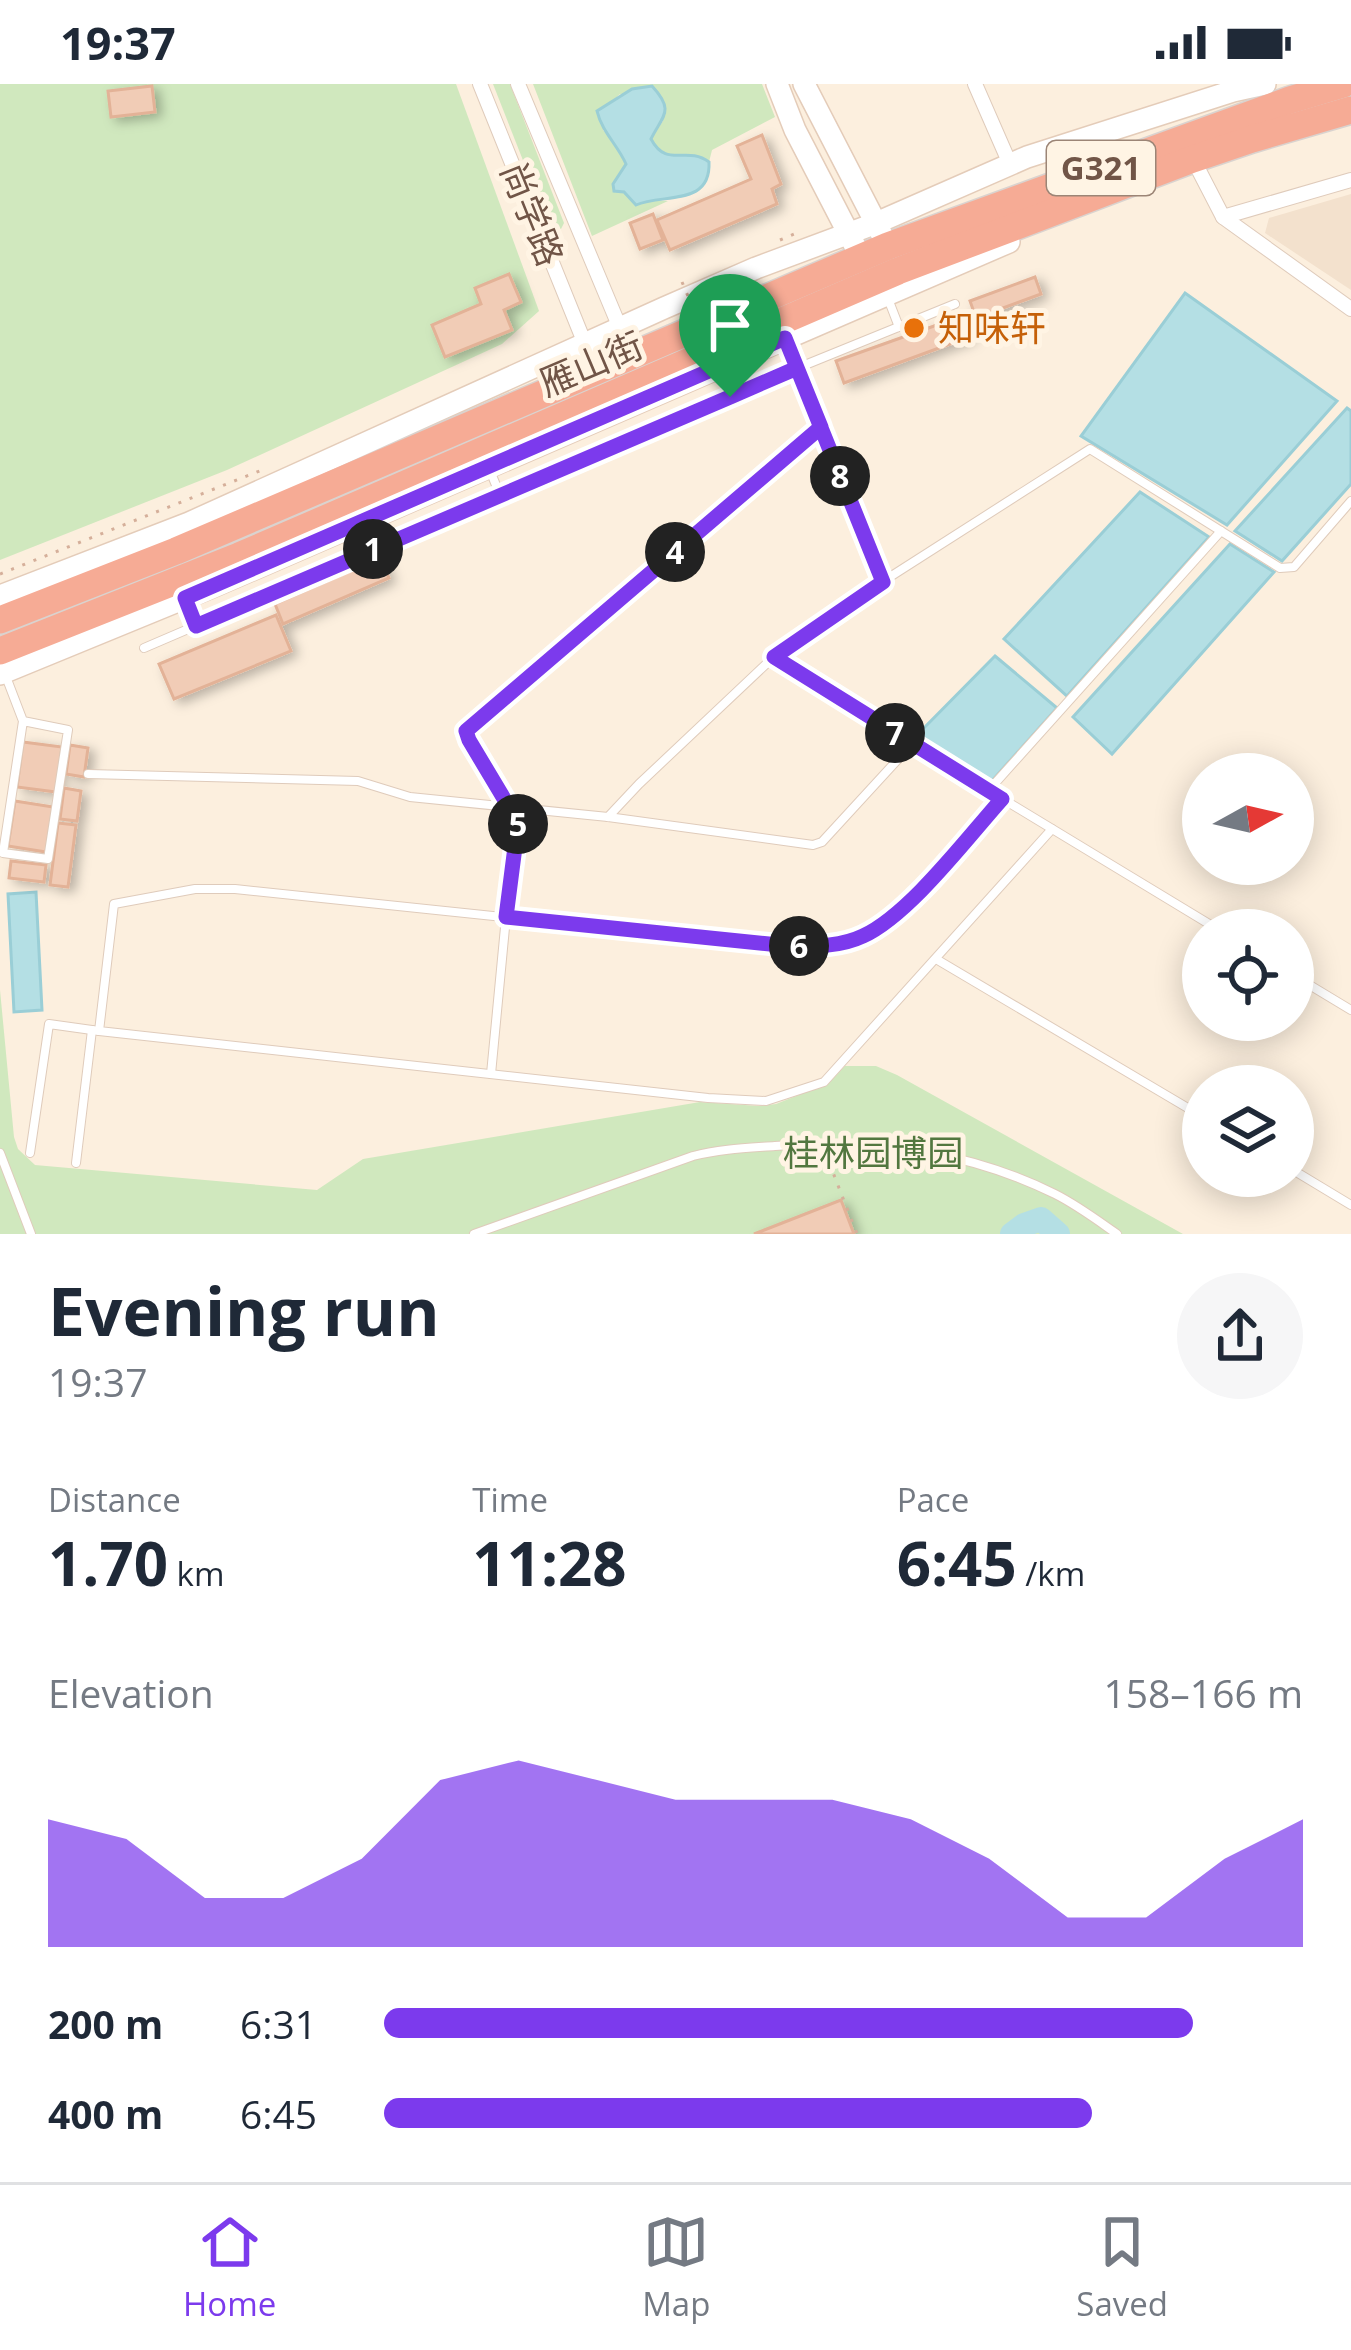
<!DOCTYPE html>
<meta charset="utf-8">
<style>
:root{--surface:#fff;--page:#f6f6f7;--text:#1f2937;--muted:#747a83;--line:#e0e1e3;--accent:#7c3aed}
body{margin:0;font-family:"Open Sans","Noto Sans SC",sans-serif;background:var(--page);color:var(--text);height:100vh;display:flex;flex-direction:column;font-size:45px;white-space:nowrap}
*{box-sizing:border-box;margin:0}
p{font-size:39px;color:var(--muted)}
.icon{flex:none;width:66px;height:66px;fill:none;stroke:currentColor;stroke-width:2;stroke-linecap:round;stroke-linejoin:round}
.map{position:relative;height:1150px;overflow:hidden}
.panel{display:flex;flex-direction:column;background:var(--surface);flex:1}
.panel>*{flex:none}
.needle{width:78px;rotate:82deg}
.fabs{position:absolute;left:1182px;top:669px;display:grid;gap:24px}
.fabs a{display:grid;place-items:center;width:132px;height:132px;border-radius:50%;background:var(--surface);box-shadow:0 6px 30px #0003;font-size:60px}
.pin{position:absolute;display:grid;place-items:center;width:102px;height:102px;color:#fff;margin:-123px -51px;border-radius:50% 50% 50% 0;rotate:-45deg;box-shadow:0 0 12px #0007}
.pin .icon{rotate:45deg}
.km{position:absolute;width:60px;height:60px;margin:-30px;border-radius:50%;background:#222;color:#fff;font-size:33px;line-height:60px;text-align:center}
.round{display:grid;place-items:center;flex:none;width:126px;height:126px;border-radius:63px;background:var(--page)}
.head{display:flex;align-items:center;justify-content:space-between;height:204px;padding:0 48px}
h1{font-size:66px;font-weight:700;line-height:90px}
.figures{display:grid;grid-template-columns:repeat(3,1fr);gap:18px;height:204px;padding:12px 48px}
.figures div{display:grid;align-content:center}
.figures b{font-size:60px;font-weight:700}
.figures small{font-size:33px;font-weight:400}
.figures p{font-size:33px}
.chart{height:336px;padding:24px 48px}
.chart p{display:flex;justify-content:space-between}
.chart svg{width:100%;height:216px;margin-top:12px;fill:var(--accent);opacity:.7}
ul{padding:0 48px;list-style:none;font-size:39px}
li{display:grid;grid-template-columns:192px 144px 1fr;align-items:center;height:90px}
li i{height:30px;border-radius:15px;background:var(--accent)}
.status{display:flex;justify-content:space-between;align-items:center;height:84px;padding:0 60px;background:var(--surface);direction:ltr}
.status svg{height:33px;fill:currentColor}
.menu{display:flex;justify-content:space-around;align-items:center;height:168px;border-top:3px solid var(--line);background:var(--surface);font-size:33px;color:var(--muted)}
.menu a{display:grid;justify-items:center;gap:6px}
.menu .selected{color:var(--accent)}
.map>svg:first-child{display:block}
.residential{fill:#f3e1cd}
.green{fill:#d0e8be}
.water{fill:#b4dfe4;stroke:#9aced6;stroke-width:3}
.lines{fill:none;stroke-linecap:round;stroke-linejoin:round}
.river{stroke:#b4dfe4;stroke-width:24}
.building{fill:#f1ccb6;stroke:#e3b297;stroke-width:3;filter:url(#shadow)}
.lane-casing{stroke:#dfcbbb;stroke-width:10}
.street-casing{stroke:#dfcbbb;stroke-width:16}
.secondary-casing{stroke:#e4ccb9;stroke-width:24}
.highway-casing{stroke:#dad3cf;stroke-width:30}
.path{stroke:#d5af9a;stroke-width:3;stroke-dasharray:3 9;stroke-linecap:butt}
.lane{stroke:#fff;stroke-width:8}
.street{stroke:#fff;stroke-width:14}
.secondary{stroke:#fff;stroke-width:21}
.highway{stroke:#f6ab95;stroke-width:27}
.path-bridge{stroke:#d5af9a;stroke-width:3;stroke-dasharray:3 9;stroke-linecap:butt}
.route-casing{stroke:#fff;stroke-width:24}
.route{stroke:#7c3aed;stroke-width:15}
.food-dot{fill:#e8710a;stroke:#fff4e4;stroke-width:4.5}
.labels{text-anchor:middle;stroke-width:10;stroke-linejoin:round;paint-order:stroke}
.shield{fill:#fff4e4;stroke:#9c8576;stroke-width:3}
.shield-label{font-size:33px;font-weight:bold;fill:#715547}
.street-label{font-size:36px;fill:#715547;stroke:#fff4e4}
.food-label{font-size:36px;fill:#c56008;stroke:#fff4e4;text-anchor:start}
.park-label{font-size:36px;fill:#52773f;stroke:#fff4e4}
</style>
<div class="status"><b>19:37</b><svg viewBox="0 0 49 12"><path d="M0 12V9h3v3zM5 12V6h3v6zM10 12V3h3v9zM15 12V0h3v12zM26 1h20v11H26zM47 4h2v5h-2z"/></svg></div>
<div class="map">
<svg width="1351" height="1150" viewBox="0 0 1351 1150">
<defs>
<filter id="shadow"><feDropShadow dx="6" dy="4" stdDeviation="6" flood-color="#0004"/></filter>
</defs>
<rect width="100%" height="100%" fill="#fcefde"/>
<polygon class="residential" points="1351,110 1351,206 1265,149 1269,134"/>
<g class="green">
<polygon points="0,0 456,0 539,227 502,260 227,386 0,476"/>
<polygon points="493,0 510,0 564,139 561,145 550,145"/>
<path d="M 533,0 L 762,0 L 775,33 L 712,66 L 709,78 C 686,61 668,85 650,56 L 663,37 L 620,10 L 608,21 L 603,46 L 619,65 L 626,80 L 613,100 C 630,113 647,116 668,117 L 592,152 Z"/>
<polygon points="0,906 14,1053 18,1065 35,1081 317,1106 363,1075 700,1018 759,1022 776,1020 829,999 845,982 876,982 897,991 1183,1150 0,1150"/>
</g>
<g class="water">
<path d="M 652,2 C 675,27 663,31 651,55 C 667,85 686,61 709,78 C 711,123 663,109 636,121 L 624,108 L 614,107 L 613,100 L 626,80 C 617,60 602,48 597,27 L 632,5 Z"/>
<polygon points="1185,209 1337,317 1227,441 1081,352"/>
<polygon points="1347,324 1351,327 1351,400 1282,477 1235,447"/>
<polygon points="1140,408 1209,453 1067,612 1004,555"/>
<polygon points="1230,460 1274,488 1112,670 1073,633"/>
<polygon points="995,572 1057,624 990,699 918,650"/>
<polygon points="36,808 42,926 14,928 8,810"/>
</g>
<g class="lines">
<polyline class="river" points="1012,1150 1024,1141 1041,1135 1058,1150"/>
</g>
<g class="building">
<polygon points="152,2 155,28 111,33 108,7"/>
<polygon points="762,51 781,100 772,105 777,120 670,166 657,136 751,95 737,62"/>
<polygon points="653,130 663,156 640,165 630,139"/>
<polygon points="509,190 521,218 504,226 512,246 445,273 432,241 481,220 475,204"/>
<polygon points="1035,193 1041,210 976,234 970,217"/>
<polygon points="962,232 969,253 844,299 836,277"/>
<polygon points="380,474 389,494 283,540 275,520"/>
<polygon points="276,531 291,567 174,615 159,580"/>
<polygon points="23,658 62,663 56,708 17,703"/>
<polygon points="70,661 88,664 84,693 66,690"/>
<polygon points="64,704 81,707 77,737 60,735"/>
<polygon points="15,717 53,723 46,768 8,762"/>
<polygon points="58,739 76,741 68,803 50,801"/>
<polygon points="11,777 46,781 44,798 9,794"/>
<polygon points="841,1116 854,1150 754,1150"/>
</g>
<g class="lines">
<defs>
<g id="lane">
<polyline points="887,212 899,243"/>
<polyline points="786,257 882,498 1090,365 1280,484 1294,483 1351,417"/>
<polyline points="768,296 955,220"/>
<polyline points="489,384 500,411"/>
<polyline points="185,515 196,541"/>
<polyline points="144,564 682,333"/>
<polyline points="5,590 23,637 68,646 48,775 3,769 23,637"/>
<polyline points="912,660 1219,846"/>
<polyline points="88,690 358,697 410,713 608,733 813,761 822,758 912,660 774,573"/>
<polyline points="989,706 1221,447"/>
<path d="M 1002,715 C 967,754 909,832 863,852 C 840,863 814,862 789,863 L 235,805 L 195,805 L 114,820 L 99,947 L 708,1014 L 766,1017 L 824,998 L 1052,745"/>
<polyline points="509,723 469,656 467,647 821,343"/>
<polyline points="608,733 639,700 781,566 882,498"/>
<polyline points="936,875 1203,1033"/>
<polyline points="1293,891 1351,926"/>
<polyline points="491,990 506,833 519,724"/>
<polyline points="0,1069 31,1150"/>
<polyline points="30,1069 49,940 99,947"/>
<polyline points="76,1079 92,946"/>
<polyline points="1293,1086 1351,1121"/>
<path d="M 474,1150 L 693,1072 C 720,1065 748,1064 775,1062 C 871,1054 968,1067 1055,1110 C 1077,1121 1097,1136 1117,1150"/>
</g>
<g id="street">
<polyline points="480,0 585,260"/>
<polyline points="518,0 620,244"/>
<polyline points="975,0 1010,80"/>
<polyline points="1193,75 1223,133 1351,225"/>
<polyline points="1223,133 1351,96"/>
</g>
<g id="secondary">
<polyline points="777,0 795,46 855,162"/>
<polyline points="804,0 882,151"/>
<polyline points="0,512 189,439 664,224 756,184 874,140 1027,73 1233,7 1265,0"/>
<polyline points="0,590 212,503 1009,158"/>
</g>
<g id="highway">
<polyline points="0,536 176,467 888,162 1290,16 1343,0"/>
<polyline points="0,567 239,472 898,187 1193,75 1252,55 1351,26"/>
</g>
</defs>
<use href="#lane" class="lane-casing"/>
<use href="#street" class="street-casing"/>
<use href="#secondary" class="secondary-casing"/>
<use href="#highway" class="highway-casing"/>
<g class="path">
<polyline points="780,156 801,147"/>
<polyline points="692,329 760,299"/>
<polyline points="0,490 267,384"/>
<polyline points="825,1068 857,1150"/>
</g>
<use href="#lane" class="lane"/>
<use href="#street" class="street"/>
<use href="#secondary" class="secondary"/>
<use href="#highway" class="highway"/>
<polyline class="path-bridge" points="682,198 731,313"/>
</g>
<g class="lines">
<defs>
<path id="route" d="M 730,313 L 196,542 L 185,514 L 785,254 L 821,343 L 466,647 L 469,656 L 509,723 L 520,724 L 506,833 L 789,862 C 814,862 840,863 863,852 C 909,831 967,754 1002,715 L 774,573 L 883,498 L 797,284 L 730,313"/>
</defs>
<use href="#route" class="route-casing"/>
<use href="#route" class="route"/>
</g>
<circle class="food-dot" cx="914" cy="244" r="12"/>
<g class="labels">
<rect class="shield" x="1047" y="57" width="108" height="54" rx="9"/>
<g class="shield-label">
<text x="1101" y="96">G321</text>
</g>
<g class="street-label">
<text transform="translate(532 130) rotate(68)" y="13">尚学路</text>
<text transform="translate(591 280) rotate(-23)" y="13">雁山街</text>
</g>
<g class="food-label">
<text x="938" y="257">知味轩</text>
</g>
<g class="park-label">
<text x="873" y="1082">桂林园博园</text>
</g>
</g>
</svg>
<div class="fabs">
<a><svg class="needle" viewBox="-14 -14 28 28"><path d="M0-13l5 13h-10z" fill="#e53935"/><path d="M0 13l5-13h-10z" fill="#747a83"/></svg></a>
<a><svg class="icon" aria-label="locate" viewBox="0 0 24 24"><circle cx="12" cy="12" r="6"/><path d="M12 2v4M12 18v4M2 12h4M18 12h4"/></svg></a>
<a><svg class="icon" aria-label="layers" viewBox="0 0 24 24"><path d="M12 4l9 5-9 5-9-5zM3 14l9 5 9-5"/></svg></a>
</div>
<div class="pin" style="left:730px;top:313px;background:#1e9e55"><svg class="icon" aria-label="arrive" viewBox="0 0 24 24"><path d="M6 21V4h12l-3 4 3 4H6"/></svg></div>
<b class="km" style="left:373px;top:465px">1</b>
<b class="km" style="left:675px;top:468px">4</b>
<b class="km" style="left:518px;top:740px">5</b>
<b class="km" style="left:799px;top:862px">6</b>
<b class="km" style="left:895px;top:649px">7</b>
<b class="km" style="left:840px;top:392px">8</b>
</div>
<section class="panel">
<div class="head"><div><h1>Evening run</h1><p>19:37</p></div><a class="round"><svg class="icon" aria-label="share" viewBox="0 0 24 24"><path d="M12 15V3M7 8l5-5 5 5M5 13v7h14v-7"/></svg></a></div>
<div class="figures">
<div><p>Distance</p><b>1.70<small> km</small></b></div>
<div><p>Time</p><b>11:28</b></div>
<div><p>Pace</p><b>6:45<small> /km</small></b></div>
</div>
<div class="chart"><p><span>Elevation</span>158–166 m</p>
<svg viewBox="0 0 160 44" preserveAspectRatio="none"><path d="M0 44V18L10 22L20 34L30 34L40 26L50 10L60 6L70 10L80 14L90 14L100 14L110 18L120 26L130 38L140 38L150 26L160 18V44z"/></svg>
</div>
<ul>
<li><b>200 m</b>6:31<i style="width:88%"></i></li>
<li><b>400 m</b>6:45<i style="width:77%"></i></li>
</ul>
</section>
<nav class="menu">
<a class="selected"><svg class="icon" aria-label="home" viewBox="0 0 24 24"><path d="M3 11l9-7 9 7M6 9v11h12V9"/></svg>Home</a>
<a><svg class="icon" aria-label="map" viewBox="0 0 24 24"><path d="M3 6l6-2 6 2 6-2v14l-6 2-6-2-6 2zM9 4v14M15 6v14"/></svg>Map</a>
<a><svg class="icon" aria-label="saved" viewBox="0 0 24 24"><path d="M7 4h10v16l-5-4-5 4z"/></svg>Saved</a>
</nav>
